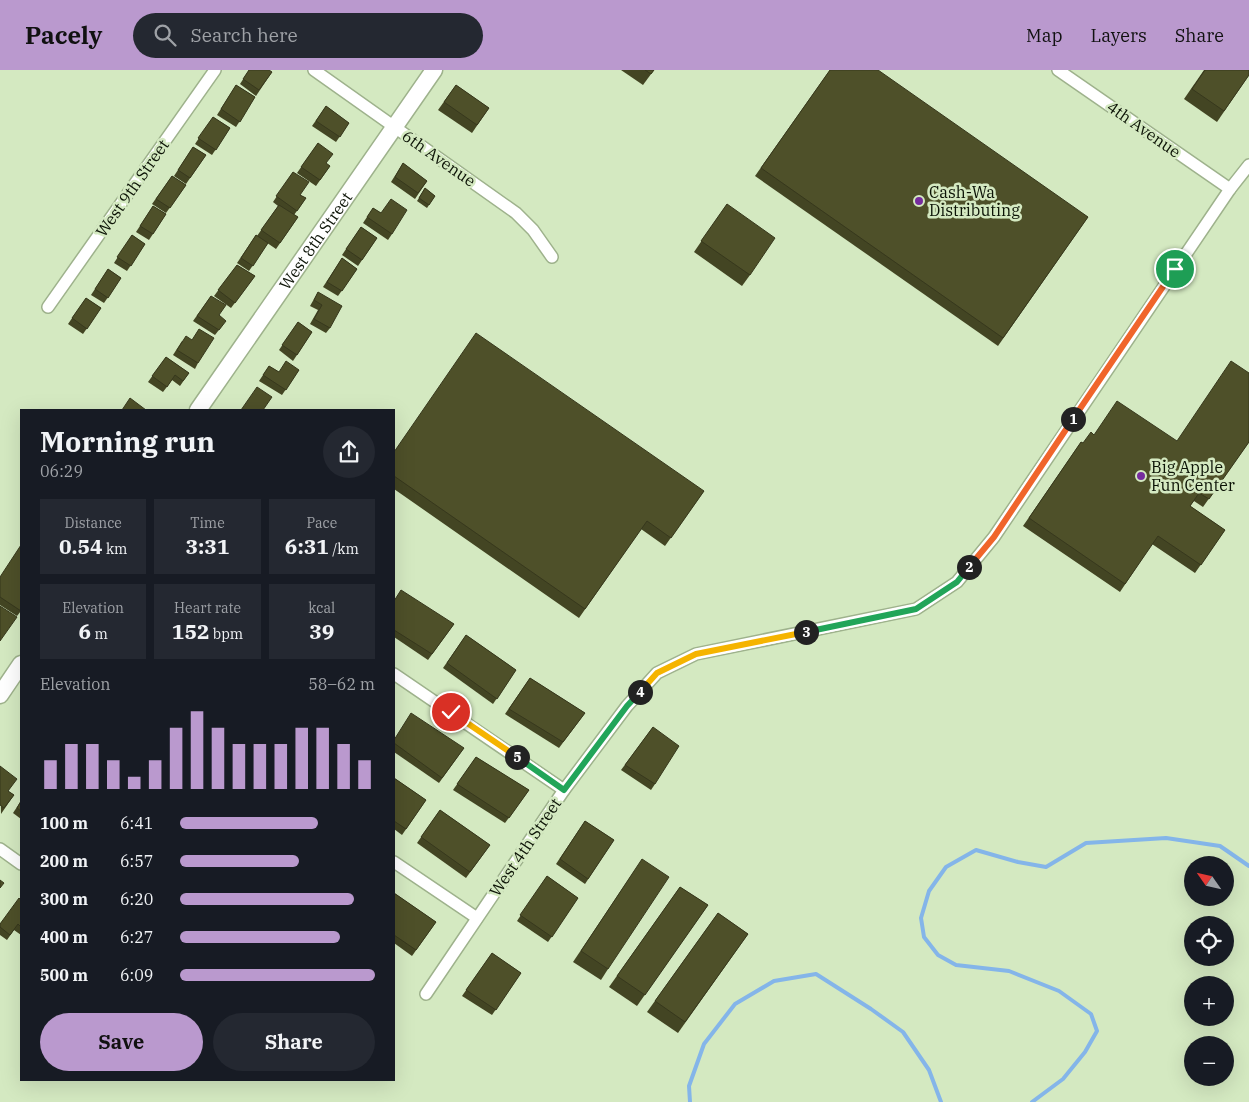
<!DOCTYPE html>
<meta charset="utf-8">
<style>
:root{--surface:#171b24;--page:#242831;--text:#f1f3f6;--muted:#9ea1a6;--accent:#ba99ce}
body{margin:0;font-family:"IBM Plex Serif",serif;background:var(--page);color:var(--text);height:100vh;display:flex;flex-direction:column;font-size:19px;white-space:nowrap}
*{box-sizing:border-box;margin:0}
p{font-size:16px;color:var(--muted)}
.icon{flex:none;width:28px;height:28px;fill:none;stroke:currentColor;stroke-width:2;stroke-linecap:round;stroke-linejoin:round}
.map{position:relative;flex:1;overflow:hidden}
.sheet{position:absolute;left:20px;top:339px;width:375px;height:672px;display:flex;flex-direction:column;background:var(--surface);border-radius:0px;box-shadow:0 5px 20px #0002}
.sheet>*{flex:none}
.needle{width:32px;rotate:304deg}
.controls{position:absolute;left:1184px;top:786px;display:grid;gap:10px}
.controls a{display:grid;place-items:center;width:50px;height:50px;border-radius:50%;background:var(--surface);box-shadow:0 5px 20px #0002;font-size:25px}
.pin{position:absolute;display:grid;place-items:center;width:42px;height:42px;color:#fff;margin:-21px;border:2px solid #fff;border-radius:50%;box-shadow:0 1px 5px #0007}
.km{position:absolute;width:25px;height:25px;margin:-12px;border-radius:50%;background:#222;color:#fff;font-size:14px;line-height:25px;text-align:center}
.round{display:grid;place-items:center;flex:none;width:52px;height:52px;border-radius:26px;background:var(--page)}
.summary{display:flex;align-items:center;justify-content:space-between;height:85px;padding:0 20px}
h1{font-size:28px;font-weight:700;line-height:38px}
.figures{display:grid;grid-template-columns:repeat(3,1fr);gap:8px;height:85px;padding:5px 20px}
.figures div{display:grid;align-content:center;border-radius:0px;background:var(--page);text-align:center}
.figures b{font-size:21px;font-weight:700}
.figures small{font-size:14px;font-weight:400}
.figures p{font-size:14px}
.chart{height:140px;padding:10px 20px}
.chart p{display:flex;justify-content:space-between}
.chart svg{width:100%;height:90px;margin-top:5px;stroke:var(--accent);stroke-width:6}
.primary-button{display:flex;gap:10px;margin-top:auto;padding:10px 20px}
.primary-button a{flex:1;height:58px;border-radius:30px;background:var(--accent);color:#111;font-size:20px;font-weight:700;line-height:58px;text-align:center}
.primary-button a+a{background:var(--page);color:var(--text)}
ul{padding:0 20px;list-style:none;font-size:16px}
li{display:grid;grid-template-columns:80px 60px 1fr;align-items:center;height:38px}
li i{height:12px;border-radius:6px;background:var(--accent)}
header{display:flex;align-items:center;gap:30px;box-sizing:border-box;height:70px;padding:0 25px;background:var(--accent);color:#111}
header strong{font-size:24px}
nav{display:flex;gap:28px;margin-inline-start:auto;font-size:18px}
.search{width:350px;height:45px;background:var(--page);display:flex;align-items:center;gap:12px;box-sizing:border-box;padding:0 18px;border-radius:28px;color:var(--muted);font-size:19px}
.map>svg:first-child{display:block}
.lines{fill:none;stroke-linecap:round;stroke-linejoin:round}
.stream{stroke:#84b5e9;stroke-width:4}
.street-casing{stroke:#9eb28c;stroke-width:14}
.secondary-casing{stroke:#9eb28c;stroke-width:19}
.street{stroke:#fff;stroke-width:11}
.secondary{stroke:#fff;stroke-width:16}
.wall{fill:#434523}
.building{fill:#4e5029;stroke:#37381d}
.split-1-casing{stroke:#fff;stroke-width:10}
.split-2-casing{stroke:#fff;stroke-width:10}
.split-3-casing{stroke:#fff;stroke-width:10}
.split-4-casing{stroke:#fff;stroke-width:10}
.split-5-casing{stroke:#fff;stroke-width:10}
.split-6-casing{stroke:#fff;stroke-width:10}
.split-1{stroke:#f0652b;stroke-width:6}
.split-2{stroke:#f0652b;stroke-width:6}
.split-3{stroke:#22a559;stroke-width:6}
.split-4{stroke:#f5b400;stroke-width:6}
.split-5{stroke:#22a559;stroke-width:6}
.split-6{stroke:#f5b400;stroke-width:6}
.poi-dot{fill:#762c9e;stroke:#d4e9c1;stroke-width:2}
.labels{text-anchor:middle;stroke-width:5;stroke-linejoin:round;paint-order:stroke}
.street-label{font-size:16px;fill:#0c1306;stroke:#d4e9c1}
.poi-label{font-size:16px;fill:#0c1306;stroke:#d4e9c1;text-anchor:start}
</style>
<header>
<strong>Pacely</strong>
<div class="search"><svg class="icon" aria-label="search" viewBox="0 0 24 24"><circle cx="10" cy="10" r="6"/><path d="M15 15l6 6"/></svg>Search here</div>
<nav><a>Map</a><a>Layers</a><a>Share</a></nav>
</header>
<div class="map">
<svg width="1249" height="1032" viewBox="0 0 1249 1032">
<rect width="100%" height="100%" fill="#d4e9c1"/>
<g class="lines">
<g class="stream">
<polyline points="690,1032 689,1016 704,974 735,934 774,911 816,904 871,939 903,962 929,1000 941,1032"/>
<polyline points="1032,1032 1063,1009 1085,982 1097,961 1091,944 1059,921 1009,901 956,895 938,885 924,867 921,848 929,821 946,797 976,780 1018,792 1046,797 1086,773 1166,768 1220,776 1249,796"/>
</g>
<defs>
<g id="street">
<polyline points="314,0 516,143 533,160 552,187"/>
<polyline points="1058,0 1230,119"/>
<polyline points="48,237 215,0"/>
<polyline points="394,604 564,720"/>
<polyline points="0,779 21,794"/>
<polyline points="394,792 477,848"/>
<polyline points="426,924 564,720 627,636 657,603 696,584 916,539 957,512 994,467 1230,119 1249,95"/>
</g>
<g id="secondary">
<path id="s1" d="M 198,340 L 434,0"/>
<polyline points="0,625 21,594"/>
</g>
</defs>
<use href="#street" class="street-casing"/>
<use href="#secondary" class="secondary-casing"/>
<use href="#street" class="street"/>
<use href="#secondary" class="secondary"/>
</g>
<g class="wall">
<polygon points="249,0 272,2 256,26 240,14"/>
<polygon points="621,0 654,0 643,15"/>
<polygon points="830,0 1088,147 998,276 755,106"/>
<polygon points="1204,0 1249,5 1217,52 1184,29"/>
<polygon points="236,15 255,27 236,57 217,45"/>
<polygon points="456,15 489,38 472,63 438,40"/>
<polygon points="326,36 349,53 336,72 312,56"/>
<polygon points="213,47 230,58 212,85 195,74"/>
<polygon points="318,73 326,94 330,96 316,116 297,103"/>
<polygon points="193,77 206,85 186,114 174,106"/>
<polygon points="403,93 427,111 415,129 391,112"/>
<polygon points="293,102 300,125 306,128 294,145 298,147 276,179 257,166 278,136 273,132"/>
<polygon points="172,106 186,115 166,143 152,134"/>
<polygon points="425,118 435,126 427,138 417,131"/>
<polygon points="727,134 750,205 742,216 694,182"/>
<polygon points="153,136 166,144 149,170 136,162"/>
<polygon points="373,138 381,143 392,164 388,170 363,153"/>
<polygon points="361,157 377,168 358,196 342,185"/>
<polygon points="132,165 145,174 127,201 114,193"/>
<polygon points="256,165 268,173 249,201 237,193"/>
<polygon points="342,188 357,199 338,226 323,217"/>
<polygon points="237,195 255,206 231,238 214,226"/>
<polygon points="108,199 121,208 104,233 91,225"/>
<polygon points="318,222 330,258 326,263 310,254 318,240 310,236"/>
<polygon points="211,226 219,245 222,256 215,265 193,251"/>
<polygon points="86,228 101,238 83,264 68,254"/>
<polygon points="298,252 312,262 293,291 279,280"/>
<polygon points="182,271 198,293 195,299 173,285"/>
<polygon points="166,287 189,303 180,316 172,310 163,322 148,312"/>
<polygon points="269,296 279,302 299,300 282,325 259,311"/>
<polygon points="1094,365 1177,371 1249,372 1203,437 1194,431 1190,436 1225,460 1195,503 1152,474 1120,522 1023,456 1081,372 1083,373"/>
<polygon points="394,382 704,421 665,476 641,459 579,548 394,419"/>
<polygon points="0,507 21,541 17,546 0,535"/>
<polygon points="394,530 454,554 428,590 394,567"/>
<polygon points="466,565 516,600 493,634 443,598"/>
<polygon points="530,608 585,643 559,678 505,644"/>
<polygon points="653,657 655,714 651,720 621,700"/>
<polygon points="394,670 464,678 439,713 394,682"/>
<polygon points="476,687 529,720 505,753 453,720"/>
<polygon points="0,696 8,721 14,725 1,744"/>
<polygon points="394,708 426,730 402,765 394,759"/>
<polygon points="21,731 21,749 13,743"/>
<polygon points="440,740 490,775 466,808 417,773"/>
<polygon points="585,751 614,770 585,814 556,794"/>
<polygon points="635,800 608,899 601,910 573,892"/>
<polygon points="547,806 578,828 548,872 517,851"/>
<polygon points="680,817 708,835 637,936 609,917"/>
<polygon points="394,823 436,852 412,886 394,873"/>
<polygon points="21,830 21,865 14,860 7,870 0,865 0,854"/>
<polygon points="718,843 748,864 678,963 647,942"/>
<polygon points="492,883 521,903 492,945 462,926"/>
</g>
<g class="building">
<polygon points="249,0 269,0 272,2 259,20 243,9"/>
<polygon points="645,0 654,0 651,4"/>
<polygon points="830,0 878,0 1088,147 1003,268 761,98"/>
<polygon points="1205,0 1249,0 1249,5 1224,41 1192,19"/>
<polygon points="236,15 255,27 240,52 221,39"/>
<polygon points="456,15 489,38 477,55 444,32"/>
<polygon points="326,36 349,53 340,67 316,51"/>
<polygon points="213,47 230,58 216,80 198,68"/>
<polygon points="318,73 333,84 326,93 330,96 320,110 301,97"/>
<polygon points="193,77 206,85 190,108 178,100"/>
<polygon points="403,93 427,111 418,123 395,107"/>
<polygon points="293,102 309,112 300,125 306,128 297,141 276,126"/>
<polygon points="172,106 186,115 170,138 156,129"/>
<polygon points="425,118 435,126 429,135 419,128"/>
<polygon points="391,129 407,140 392,164 367,147 373,138 381,143"/>
<polygon points="727,134 775,168 750,205 701,171"/>
<polygon points="279,135 298,147 280,173 261,160"/>
<polygon points="153,136 166,144 153,164 140,156"/>
<polygon points="361,157 377,168 362,190 346,179"/>
<polygon points="132,165 145,174 131,196 117,187"/>
<polygon points="256,165 268,173 253,196 241,188"/>
<polygon points="342,188 357,199 342,221 327,212"/>
<polygon points="237,195 255,206 235,233 218,220"/>
<polygon points="108,199 121,208 108,228 95,219"/>
<polygon points="318,222 342,236 330,258 314,249 322,235 314,230"/>
<polygon points="211,226 226,235 219,245 226,251 219,260 197,246"/>
<polygon points="86,228 101,238 87,259 72,248"/>
<polygon points="298,252 312,262 297,285 282,275"/>
<polygon points="199,259 214,268 198,293 177,280 186,266 192,270"/>
<polygon points="476,263 704,421 671,468 647,451 585,539 394,406 394,382"/>
<polygon points="166,287 189,303 183,311 175,305 167,317 152,306"/>
<polygon points="286,291 299,300 286,320 263,305 269,296 279,302"/>
<polygon points="1231,291 1249,303 1249,372 1209,429 1199,423 1190,436 1225,460 1201,495 1158,466 1125,514 1029,448 1081,372 1083,373 1091,362 1094,365 1117,331 1177,371"/>
<polygon points="257,317 272,327 263,340 241,340"/>
<polygon points="130,328 146,340 122,340"/>
<polygon points="21,475 21,541 0,527 0,507"/>
<polygon points="401,520 454,554 432,584 394,560 394,531"/>
<polygon points="0,536 17,547 0,571"/>
<polygon points="466,565 516,600 497,629 447,593"/>
<polygon points="530,608 585,643 563,672 509,639"/>
<polygon points="411,643 464,678 442,708 394,673 394,670"/>
<polygon points="653,657 679,676 655,714 625,695"/>
<polygon points="476,687 529,720 509,748 457,714"/>
<polygon points="0,696 17,709 8,721 14,725 4,738 0,735"/>
<polygon points="394,708 426,730 406,759 394,751"/>
<polygon points="21,731 21,741 17,738"/>
<polygon points="440,740 490,775 470,802 421,767"/>
<polygon points="585,751 614,770 588,809 560,789"/>
<polygon points="642,789 669,807 608,899 581,881"/>
<polygon points="547,806 578,828 552,867 520,845"/>
<polygon points="0,810 4,813 0,818"/>
<polygon points="680,817 708,835 645,925 617,906"/>
<polygon points="394,823 436,852 416,880 394,865"/>
<polygon points="19,828 21,830 21,857 18,854 10,865 0,857 0,854"/>
<polygon points="718,843 748,864 685,952 655,931"/>
<polygon points="492,883 521,903 496,940 466,920"/>
</g>
<g class="lines">
<defs>
<polyline id="split-1" points="1073,349 1175,199"/>
<polyline id="split-2" points="969,497 994,467 1073,349"/>
<polyline id="split-3" points="806,562 916,539 957,512 969,497"/>
<polyline id="split-4" points="640,622 657,603 696,584 806,562"/>
<polyline id="split-5" points="517,687 564,720 627,636 640,622"/>
<polyline id="split-6" points="451,642 517,687"/>
</defs>
<use href="#split-1" class="split-1-casing"/>
<use href="#split-2" class="split-2-casing"/>
<use href="#split-3" class="split-3-casing"/>
<use href="#split-4" class="split-4-casing"/>
<use href="#split-5" class="split-5-casing"/>
<use href="#split-6" class="split-6-casing"/>
<use href="#split-1" class="split-1"/>
<use href="#split-2" class="split-2"/>
<use href="#split-3" class="split-3"/>
<use href="#split-4" class="split-4"/>
<use href="#split-5" class="split-5"/>
<use href="#split-6" class="split-6"/>
</g>
<g class="poi-dot">
<circle cx="919" cy="131" r="5"/>
<circle cx="1141" cy="406" r="5"/>
</g>
<g class="labels">
<g class="street-label">
<text transform="translate(1144 59) rotate(35)" y="6">4th Avenue</text>
<text transform="translate(439 88) rotate(35)" y="6">6th Avenue</text>
<text transform="translate(132 118) rotate(-55)" y="6">West 9th Street</text>
<text dy="6" stroke="none"><textPath href="#s1" startOffset="206">West 8th Street</textPath></text>
<text transform="translate(525 777) rotate(-56)" y="6">West 4th Street</text>
</g>
<g class="poi-label">
<text x="929" y="128">Cash-Wa<tspan x="929" dy="18">Distributing</tspan></text>
<text x="1151" y="403">Big Apple<tspan x="1151" dy="18">Fun Center</tspan></text>
</g>
</g>
</svg>
<div class="controls">
<a><svg class="needle" viewBox="-14 -14 28 28"><path d="M0-13l5 13h-10z" fill="#e53935"/><path d="M0 13l5-13h-10z" fill="#9ea1a6"/></svg></a>
<a><svg class="icon" aria-label="locate" viewBox="0 0 24 24"><circle cx="12" cy="12" r="6"/><path d="M12 2v4M12 18v4M2 12h4M18 12h4"/></svg></a>
<a>+</a>
<a>−</a>
</div>
<div class="pin" style="left:1175px;top:199px;background:#1e9e55"><svg class="icon" aria-label="arrive" viewBox="0 0 24 24"><path d="M6 21V4h12l-3 4 3 4H6"/></svg></div>
<div class="pin" style="left:451px;top:642px;background:#d93025"><svg class="icon" aria-label="check" viewBox="0 0 24 24"><path d="M5 12l5 5 9-10"/></svg></div>
<b class="km" style="left:1073px;top:349px">1</b>
<b class="km" style="left:969px;top:497px">2</b>
<b class="km" style="left:806px;top:562px">3</b>
<b class="km" style="left:640px;top:622px">4</b>
<b class="km" style="left:517px;top:687px">5</b>
<section class="sheet">
<div class="summary"><div><h1>Morning run</h1><p>06:29</p></div><a class="round"><svg class="icon" aria-label="share" viewBox="0 0 24 24"><path d="M12 15V3M7 8l5-5 5 5M5 13v7h14v-7"/></svg></a></div>
<div class="figures">
<div><p>Distance</p><b>0.54<small> km</small></b></div>
<div><p>Time</p><b>3:31</b></div>
<div><p>Pace</p><b>6:31<small> /km</small></b></div>
</div>
<div class="figures">
<div><p>Elevation</p><b>6<small> m</small></b></div>
<div><p>Heart rate</p><b>152<small> bpm</small></b></div>
<div><p>kcal</p><b>39</b></div>
</div>
<div class="chart"><p><span>Elevation</span>58–62 m</p>
<svg viewBox="0 0 160 44" preserveAspectRatio="none"><path d="M5 44V30M15 44V22M25 44V22M35 44V30M45 44V38M55 44V30M65 44V14M75 44V6M85 44V14M95 44V22M105 44V22M115 44V22M125 44V14M135 44V14M145 44V22M155 44V30"/></svg>
</div>
<ul>
<li><b>100 m</b>6:41<i style="width:71%"></i></li>
<li><b>200 m</b>6:57<i style="width:61%"></i></li>
<li><b>300 m</b>6:20<i style="width:89%"></i></li>
<li><b>400 m</b>6:27<i style="width:82%"></i></li>
<li><b>500 m</b>6:09<i style="width:100%"></i></li>
</ul>
<div class="primary-button"><a>Save</a><a>Share</a></div>
</section>
</div>
